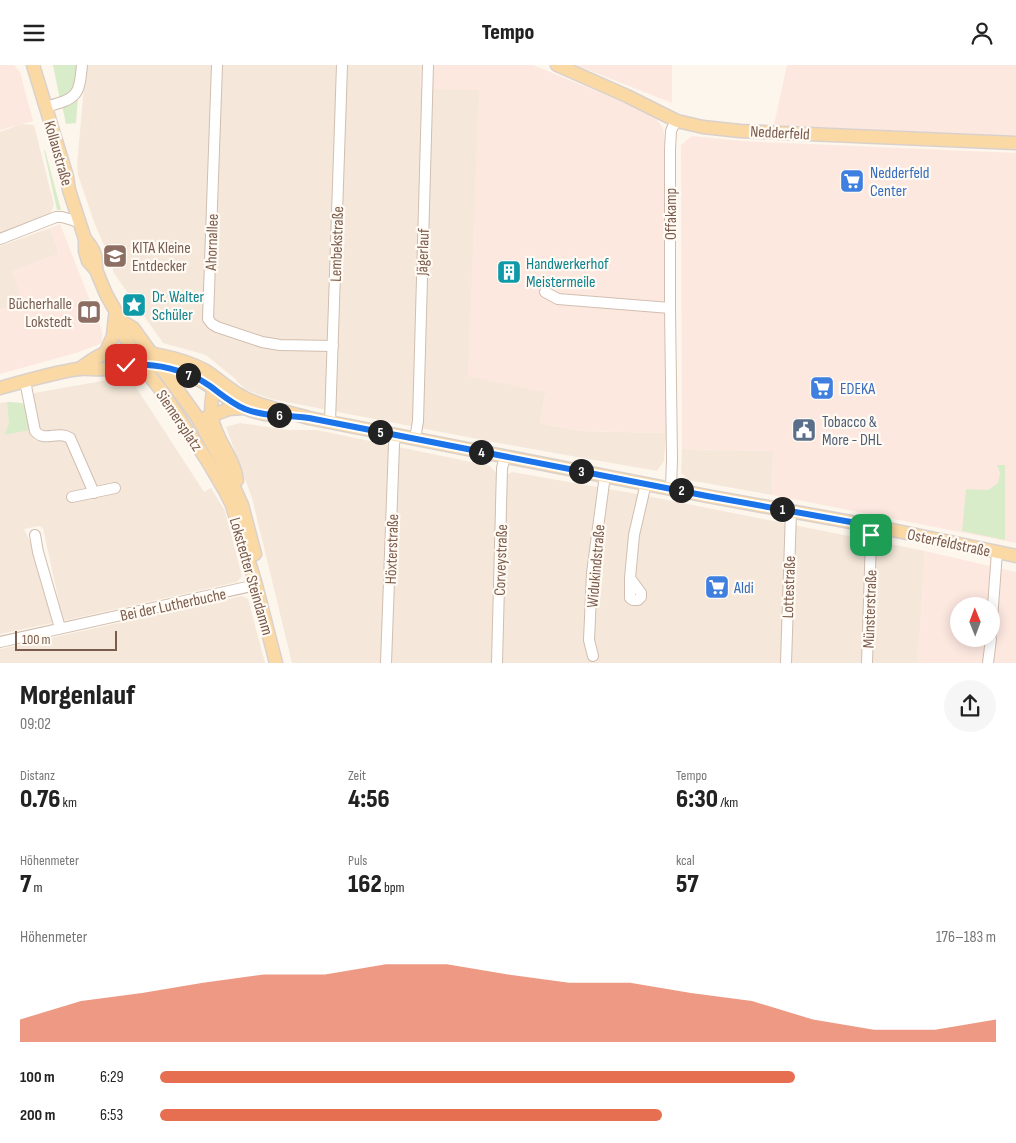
<!DOCTYPE html>
<html lang="de">
<meta charset="utf-8">
<style>
:root{--surface:#fff;--page:#f6f6f6;--text:#222;--muted:#767676;--accent:#e76f51}
body{margin:0;font-family:"Sofia Sans Condensed",sans-serif;background:var(--page);color:var(--text);height:100vh;display:flex;flex-direction:column;font-size:19px;white-space:nowrap}
*{box-sizing:border-box;margin:0}
p{font-size:16px;color:var(--muted)}
.icon{flex:none;width:28px;height:28px;fill:none;stroke:currentColor;stroke-width:2;stroke-linecap:round;stroke-linejoin:round}
.map{position:relative;height:598px;overflow:hidden}
.sheet{display:flex;flex-direction:column;background:var(--surface);flex:1}
.sheet>*{flex:none}
.needle{width:32px;rotate:359deg}
.fabs{position:absolute;left:950px;top:532px;display:grid;gap:10px}
.fabs a{display:grid;place-items:center;width:50px;height:50px;border-radius:50%;background:var(--surface);box-shadow:0 2px 12px #0003;font-size:25px}
.scale{position:absolute;left:15px;bottom:12px;width:102px;box-sizing:border-box;padding-left:5px;border:2px solid #7a5c4d;border-top:0;font-size:14px;line-height:18px;white-space:nowrap;color:#7a5c4d;-webkit-text-stroke:4px #fffaf3;paint-order:stroke}
.pin{position:absolute;display:grid;place-items:center;width:42px;height:42px;color:#fff;margin:-21px;border-radius:10px;box-shadow:0 2px 8px #0006}
.km{position:absolute;width:25px;height:25px;margin:-12px;border-radius:50%;background:#222;color:#fff;font-size:14px;line-height:25px;text-align:center}
.round{display:grid;place-items:center;flex:none;width:52px;height:52px;border-radius:26px;background:var(--page)}
.summary{display:flex;align-items:center;justify-content:space-between;height:85px;padding:0 20px}
h1{font-size:28px;font-weight:800;line-height:38px}
.metrics{display:grid;grid-template-columns:repeat(3,1fr);gap:8px;height:85px;padding:5px 20px}
.metrics div{display:grid;align-content:center}
.metrics b{font-size:25px;font-weight:800}
.metrics small{font-size:14px;font-weight:400}
.metrics p{font-size:14px}
.chart{height:140px;padding:10px 20px}
.chart p{display:flex;justify-content:space-between}
.chart svg{width:100%;height:90px;margin-top:5px;fill:var(--accent);opacity:.7}
ul{padding:0 20px;list-style:none;font-size:16px}
li{display:grid;grid-template-columns:80px 60px 1fr;align-items:center;height:38px}
li i{height:12px;border-radius:6px;background:var(--accent)}
header{display:flex;justify-content:space-between;align-items:center;height:65px;padding:0 20px;background:var(--surface);font-size:22px;font-weight:800}
.map>svg:first-child{display:block}
.residential{fill:#f5e8da}
.commercial{fill:#fde8e0;fill-rule:evenodd}
.green{fill:#d8ecc9}
.lines{fill:none;stroke-linecap:round;stroke-linejoin:round}
.minor-casing{stroke:#d1beb0;stroke-width:12}
.major-casing{stroke:#dad1cd;stroke-width:15}
.minor{stroke:#fff;stroke-width:10}
.major{stroke:#fbd9a5;stroke-width:12}
.route-casing{stroke:#fff;stroke-width:10}
.route{stroke:#1a73e8;stroke-width:6}
.labels{text-anchor:middle;stroke-width:4.5;stroke-linejoin:round;paint-order:stroke}
.street-label{font-size:16px;fill:#7a5c4d;stroke:#fffaf3}
.shop-label{font-size:16px;fill:#366cbe;stroke:#fffaf3;text-anchor:start}
.education-label{font-size:16px;fill:#785e54;stroke:#fffaf3;text-anchor:start}
.culture-label{font-size:16px;fill:#0d838f;stroke:#fffaf3;text-anchor:start}
.service-label{font-size:16px;fill:#4e5e75;stroke:#fffaf3;text-anchor:start}
</style>
<header><svg class="icon" aria-label="menu" viewBox="0 0 24 24"><path d="M4 6h16M4 12h16M4 18h16"/></svg>Tempo<svg class="icon" aria-label="person" viewBox="0 0 24 24"><circle cx="12" cy="8" r="4"/><path d="M4 21q1-7 8-7t8 7"/></svg></header>
<div class="map">
<svg width="1016" height="598" viewBox="0 0 1016 598">
<rect width="100%" height="100%" fill="#fdf6ec"/>
<g class="residential">
<polygon points="86,0 421,0 420,24 479,24 546,327 540,358 580,366 666,368 664,396 657,406 498,378 271,334 246,325 233,312 206,290 163,278 113,207 113,202 94,157 78,110 77,99"/>
<polygon points="21,59 34,60 54,140 50,149 0,168 0,67"/>
<polygon points="50,163 59,189 13,206 23,237 0,245 0,181"/>
<polygon points="125,312 129,313 132,316 204,427 211,423 225,446 242,511 237,517 63,556 43,463 39,461 24,464 37,492 54,555 52,558 0,569 0,338 7,337 22,338 25,342 30,368 35,375 47,377 61,374 67,376 86,418 85,424 82,427 99,424 94,422 72,372 41,368 31,332 34,328"/>
<polygon points="240,358 288,365 317,365 490,401 497,409 506,410 512,407 637,429 925,486 918,598 292,598 252,433 226,362"/>
<polygon points="682,384 773,386 772,430 688,415 681,408"/>
<polygon points="242,531 248,534 265,598 0,598 0,584"/>
</g>
<g class="commercial">
<polygon points="0,0 14,0 20,7 33,56 0,65"/>
<polygon points="421,0 533,0 652,49 663,63 665,76 666,368 580,366 540,358 546,327 468,311 479,25 420,24"/>
<polygon points="576,0 672,0 672,38"/>
<polygon points="787,0 1016,0 1016,71 774,60"/>
<polygon points="692,71 742,76 1016,88 1016,478 772,430 773,386 682,384 681,80"/>
<polygon points="60,159 102,266 102,278 76,288 0,309 0,245 23,237 12,206 59,189 50,163"/>
<path d="M 925,486 L 1016,507 L 1016,598 L 918,598 ZM 959,541 L 991,541 L 991,574 L 959,574 Z"/>
</g>
<g class="green">
<polygon points="53,0 77,0 74,26 60,35"/>
<polygon points="78,32 76,58 66,59 62,40"/>
<polygon points="44,85 45,85 61,145 57,145"/>
<polygon points="7,337 22,338 25,342 30,365 4,370 9,359"/>
<polygon points="997,400 1005,400 1005,475 962,466 966,424 988,425 998,418 1000,408"/>
</g>
<g class="lines">
<defs>
<g id="minor">
<polyline points="217,0 208,254 212,259 217,262 262,277 280,280 333,281"/>
<path d="M 46,42 C 77,33 79,32 82,0"/>
<polyline points="0,174 56,152 62,152 79,157"/>
<polyline points="545,227 558,234 670,243"/>
<path d="M 25,316 L 35,366 C 44,378 58,365 70,373 L 94,428"/>
<polyline points="330,357 342,0"/>
<polyline points="415,374 418,356 428,0"/>
<polyline points="671,423 672,394 670,243 670,85 671,66 676,55"/>
<polyline points="72,432 115,423"/>
<polyline points="35,470 38,487 60,563"/>
<polyline points="630,513 630,533 633,535 638,535 641,532 641,528 630,513 634,470 646,418"/>
<polyline points="991,568 997,487"/>
<polyline points="0,577 256,520"/>
<polyline points="593,591 589,575 592,508 605,410"/>
<polyline points="386,598 394,379 396,370"/>
<polyline points="497,598 502,403 505,392"/>
<polyline points="786,598 791,446"/>
<polyline points="867,598 871,473 873,461"/>
<polyline points="988,598 991,574"/>
</g>
<g id="major">
<polyline points="33,0 67,112 69,125 85,174 85,186 88,196 96,205 106,229 121,256 123,269 141,300 161,325 208,397 225,426 232,440 256,520 276,598"/>
<polyline points="557,0 627,31 677,56 703,62 740,66 1016,78"/>
<path d="M 85,174 C 94,184 97,191 96,205"/>
<polyline points="121,256 133,263 197,352 226,404 242,440 255,489"/>
<polyline points="105,289 113,271 115,251"/>
<path d="M 79,304 C 88,298 96,291 106,288 C 131,281 183,293 206,306 C 220,315 231,327 247,334 C 266,343 289,347 309,353 L 707,431 L 873,461 L 1016,491"/>
<path d="M 213,318 C 214,330 209,342 212,353 C 216,375 234,393 237,415"/>
<path d="M 0,323 C 25,316 52,308 78,304 C 86,303 96,305 104,304 C 136,300 156,297 187,309 C 220,322 232,346 272,350"/>
<polyline points="205,353 229,344 243,343"/>
</g>
</defs>
<use href="#minor" class="minor-casing"/>
<use href="#major" class="major-casing"/>
<use href="#minor" class="minor"/>
<use href="#major" class="major"/>
</g>
<g class="lines">
<defs>
<path id="route" d="M 126,300 C 154,298 186,304 210,321 C 221,329 231,338 245,344 C 265,352 288,350 309,353 L 707,431 L 873,461 L 871,470"/>
</defs>
<use href="#route" class="route-casing"/>
<use href="#route" class="route"/>
</g>
<defs>
<symbol id="supermarket-square" viewBox="-11 -11 22 22"><rect x="-9" y="-9" width="18" height="18" rx="4" fill="#3f7fe0" stroke="#fffaf3"/><path d="M-6-5.5h2.5l.6 2H6L4.5 2H-2.5L-4.4-4H-6ZM-1.5 3.2a1.3 1.3 0 1 0 .1 0ZM3 3.2a1.3 1.3 0 1 0 .1 0Z" fill="#fff"/></symbol>
<symbol id="school-square" viewBox="-11 -11 22 22"><rect x="-9" y="-9" width="18" height="18" rx="4" fill="#8d6e63" stroke="#fffaf3"/><path d="M0-5L7-2L0 1L-7-2ZM-4 1L0 2.5L4 1V4Q0 6-4 4Z" fill="#fff"/></symbol>
<symbol id="building-square" viewBox="-11 -11 22 22"><rect x="-9" y="-9" width="18" height="18" rx="4" fill="#0f9aa8" stroke="#fffaf3"/><path d="M-4-6H4V6H1V3H-1V6H-4ZM-2.5-4.3h1.7v1.8h-1.7ZM.8-4.3h1.7v1.8H.8ZM-2.5-1h1.7V.8h-1.7ZM.8-1h1.7V.8H.8Z" fill="#fff"/></symbol>
<symbol id="sight-square" viewBox="-11 -11 22 22"><rect x="-9" y="-9" width="18" height="18" rx="4" fill="#0f9aa8" stroke="#fffaf3"/><path d="M0-6L1.8-2.2L6-1.7L2.9 1.2L3.7 5.4L0 3.3L-3.7 5.4L-2.9 1.2L-6-1.7L-1.8-2.2Z" fill="#fff"/></symbol>
<symbol id="library-square" viewBox="-11 -11 22 22"><rect x="-9" y="-9" width="18" height="18" rx="4" fill="#8d6e63" stroke="#fffaf3"/><path d="M-6-4Q-3-5.5-.7-3.5V5Q-3 3-6 4ZM6-4Q3-5.5 .7-3.5V5Q3 3 6 4Z" fill="#fff"/></symbol>
<symbol id="civic-square" viewBox="-11 -11 22 22"><rect x="-9" y="-9" width="18" height="18" rx="4" fill="#5c6f8a" stroke="#fffaf3"/><path d="M-.6-6.5H3V-4.5H.6V-3L4-1V1h2V6H-6V1h2V-1L-.6-3ZM-1.2 2.5V6h2.4V2.5Z" fill="#fff"/></symbol>
</defs>
<g fill-rule="evenodd">
<use href="#supermarket-square" x="838" y="102" width="28" height="28"/>
<use href="#school-square" x="101" y="177" width="28" height="28"/>
<use href="#building-square" x="495" y="193" width="28" height="28"/>
<use href="#sight-square" x="120" y="226" width="28" height="28"/>
<use href="#library-square" x="75" y="233" width="28" height="28"/>
<use href="#supermarket-square" x="808" y="309" width="28" height="28"/>
<use href="#civic-square" x="790" y="351" width="28" height="28"/>
<use href="#supermarket-square" x="703" y="508" width="28" height="28"/>
</g>
<g class="labels">
<g class="street-label">
<text transform="translate(780 67) rotate(3)" y="6">Nedderfeld</text>
<text transform="translate(59 88) rotate(74)" y="6">Kollaustraße</text>
<text transform="translate(670 149) rotate(-90)" y="6">Offakamp</text>
<text transform="translate(211 177) rotate(-88)" y="6">Ahornallee</text>
<text transform="translate(336 179) rotate(-88)" y="6">Lembekstraße</text>
<text transform="translate(422 187) rotate(-88)" y="6">Jägerlauf</text>
<text transform="translate(180 355) rotate(56)" y="6">Siemersplatz</text>
<text transform="translate(949 477) rotate(12)" y="6">Osterfeldstraße</text>
<text transform="translate(391 484) rotate(-88)" y="6">Höxterstraße</text>
<text transform="translate(500 495) rotate(-88)" y="6">Corveystraße</text>
<text transform="translate(595 501) rotate(-85)" y="6">Widukindstraße</text>
<text transform="translate(252 511) rotate(74)" y="6">Lokstedter Steindamm</text>
<text transform="translate(788 522) rotate(-88)" y="6">Lottestraße</text>
<text transform="translate(173 539) rotate(-12)" y="6">Bei der Lutherbuche</text>
<text transform="translate(869 544) rotate(-88)" y="6">Münsterstraße</text>
</g>
<g class="shop-label">
<text x="870" y="113">Nedderfeld<tspan x="870" dy="18">Center</tspan></text>
<text x="840" y="329">EDEKA</text>
<text x="734" y="528">Aldi</text>
</g>
<g class="education-label">
<text x="132" y="188">KITA Kleine<tspan x="132" dy="18">Entdecker</tspan></text>
<text x="72" y="244" text-anchor="end">Bücherhalle<tspan x="72" dy="18">Lokstedt</tspan></text>
</g>
<g class="culture-label">
<text x="526" y="204">Handwerkerhof<tspan x="526" dy="18">Meistermeile</tspan></text>
<text x="152" y="237">Dr. Walter<tspan x="152" dy="18">Schüler</tspan></text>
</g>
<g class="service-label">
<text x="822" y="362">Tobacco &amp;<tspan x="822" dy="18">More - DHL</tspan></text>
</g>
</g>
</svg>
<div class="fabs">
<a><svg class="needle" viewBox="-14 -14 28 28"><path d="M0-13l5 13h-10z" fill="#e53935"/><path d="M0 13l5-13h-10z" fill="#767676"/></svg></a>
</div>
<div class="scale">100 m</div>
<div class="pin" style="left:871px;top:470px;background:#1e9e55"><svg class="icon" aria-label="arrive" viewBox="0 0 24 24"><path d="M6 21V4h12l-3 4 3 4H6"/></svg></div>
<div class="pin" style="left:126px;top:300px;background:#d93025"><svg class="icon" aria-label="check" viewBox="0 0 24 24"><path d="M5 12l5 5 9-10"/></svg></div>
<b class="km" style="left:782px;top:444px">1</b>
<b class="km" style="left:681px;top:425px">2</b>
<b class="km" style="left:581px;top:406px">3</b>
<b class="km" style="left:481px;top:387px">4</b>
<b class="km" style="left:380px;top:367px">5</b>
<b class="km" style="left:279px;top:350px">6</b>
<b class="km" style="left:188px;top:310px">7</b>
</div>
<section class="sheet">
<div class="summary"><div><h1>Morgenlauf</h1><p>09:02</p></div><a class="round"><svg class="icon" aria-label="share" viewBox="0 0 24 24"><path d="M12 15V3M7 8l5-5 5 5M5 13v7h14v-7"/></svg></a></div>
<div class="metrics">
<div><p>Distanz</p><b>0.76<small> km</small></b></div>
<div><p>Zeit</p><b>4:56</b></div>
<div><p>Tempo</p><b>6:30<small> /km</small></b></div>
</div>
<div class="metrics">
<div><p>Höhenmeter</p><b>7<small> m</small></b></div>
<div><p>Puls</p><b>162<small> bpm</small></b></div>
<div><p>kcal</p><b>57</b></div>
</div>
<div class="chart"><p><span>Höhenmeter</span>176–183 m</p>
<svg viewBox="0 0 160 44" preserveAspectRatio="none"><path d="M0 44V33L10 24L20 20L30 15L40 11L50 11L60 6L70 6L80 11L90 15L100 15L110 20L120 24L130 33L140 38L150 38L160 33V44z"/></svg>
</div>
<ul>
<li><b>100 m</b>6:29<i style="width:76%"></i></li>
<li><b>200 m</b>6:53<i style="width:60%"></i></li>
</ul>
</section>
